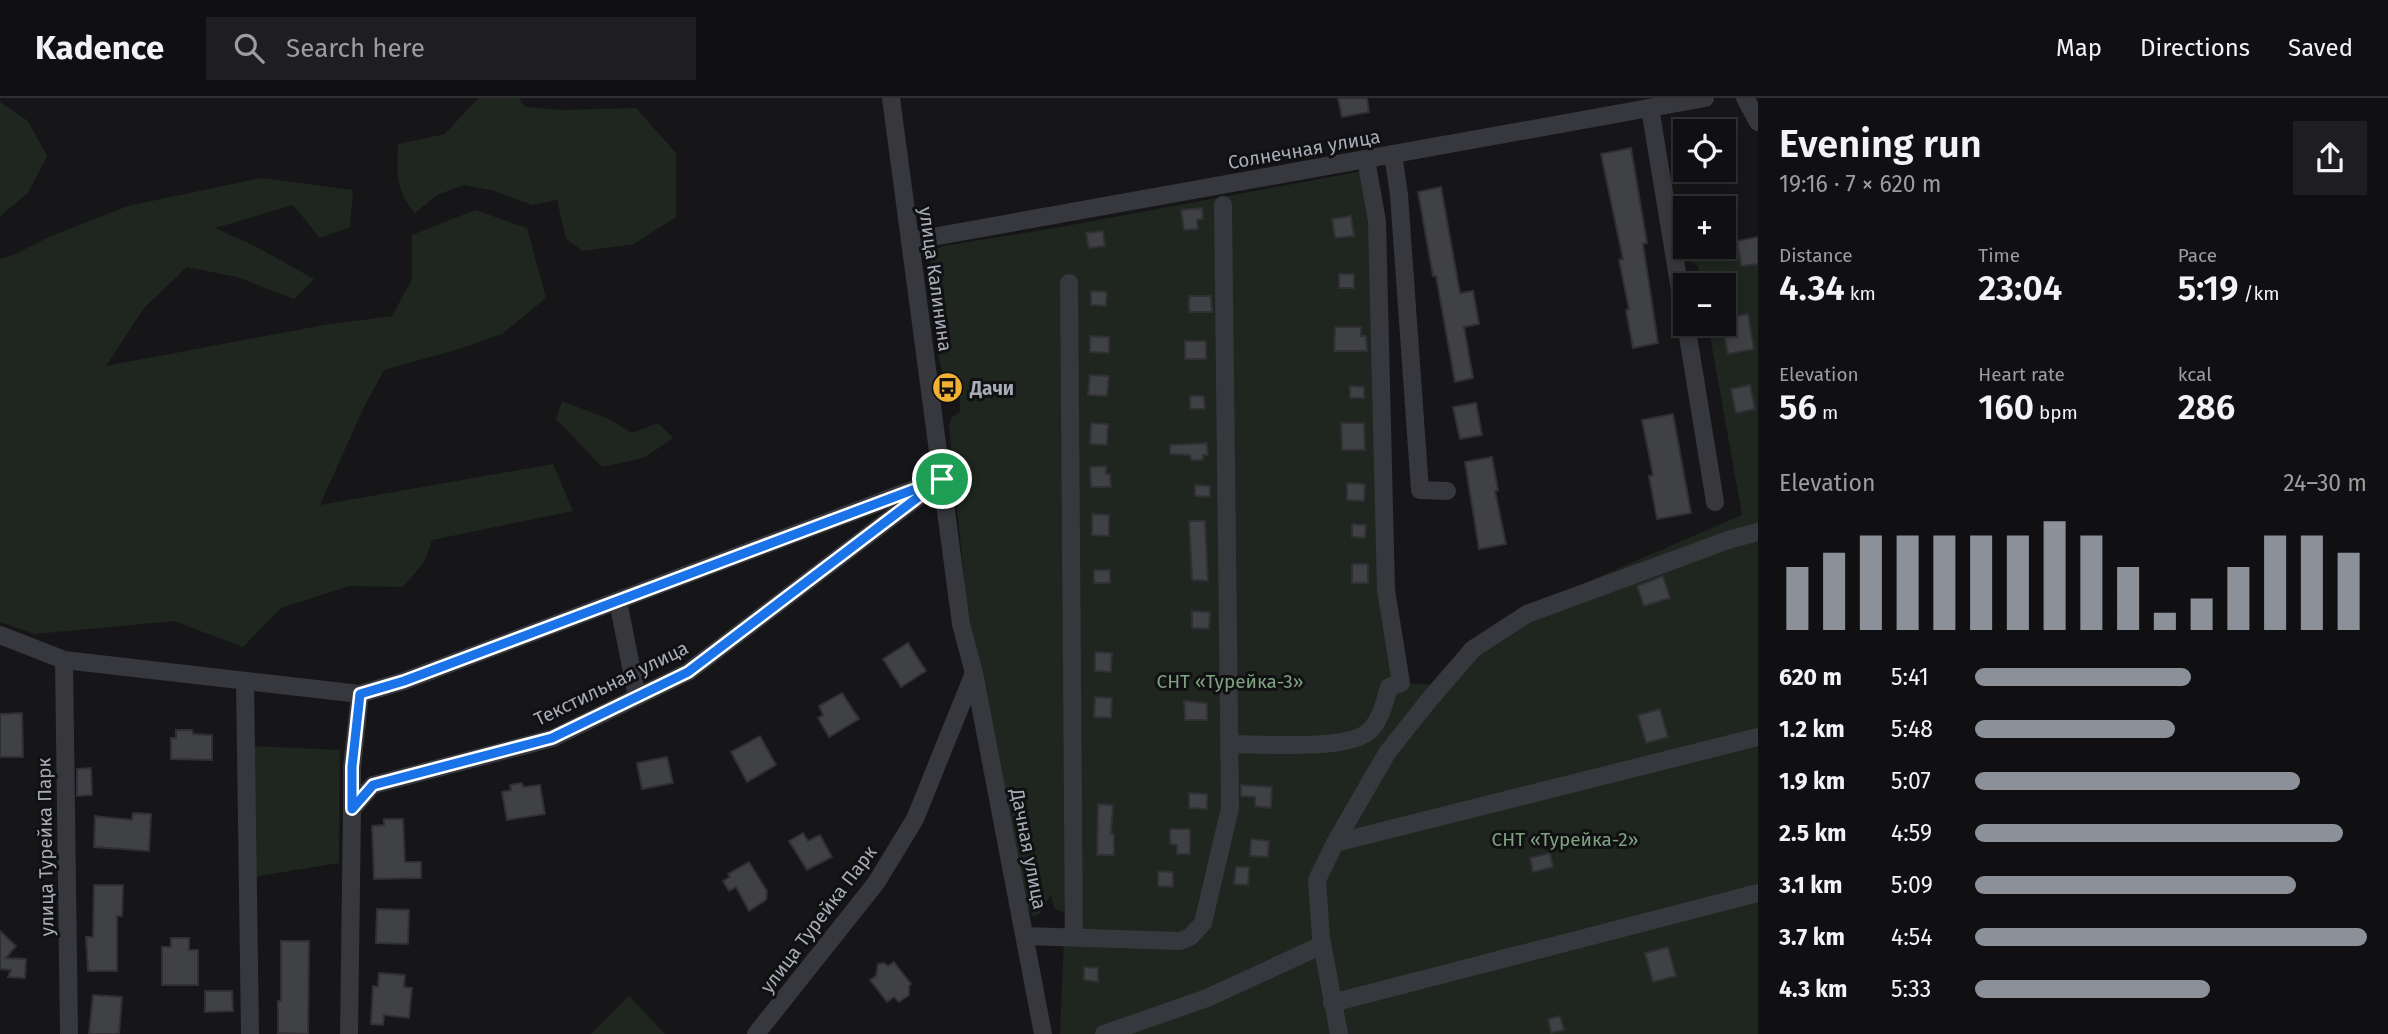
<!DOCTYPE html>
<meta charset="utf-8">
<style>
:root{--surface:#101012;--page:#1e1e20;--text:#f1f3f6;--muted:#9c9d9f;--line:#303032;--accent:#8c9099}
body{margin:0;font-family:"Fira Sans",sans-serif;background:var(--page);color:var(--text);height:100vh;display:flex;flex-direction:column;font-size:26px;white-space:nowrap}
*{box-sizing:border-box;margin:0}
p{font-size:23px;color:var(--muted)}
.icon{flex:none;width:38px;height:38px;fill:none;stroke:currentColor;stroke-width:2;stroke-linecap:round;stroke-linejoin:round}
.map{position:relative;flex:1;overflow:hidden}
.side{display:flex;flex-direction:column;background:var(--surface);width:630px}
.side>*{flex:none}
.buttons{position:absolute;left:1673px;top:21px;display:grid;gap:14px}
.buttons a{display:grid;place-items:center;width:63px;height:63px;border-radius:0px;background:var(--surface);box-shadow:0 4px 10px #0003,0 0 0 2px var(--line);font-size:35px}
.pin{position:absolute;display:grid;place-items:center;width:60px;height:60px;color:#fff;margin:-30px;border:4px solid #fff;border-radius:50%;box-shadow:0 2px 7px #0007}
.round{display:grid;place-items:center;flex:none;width:74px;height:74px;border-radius:0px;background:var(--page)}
.head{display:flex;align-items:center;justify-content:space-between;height:119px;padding:0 21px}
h1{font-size:38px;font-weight:600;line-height:52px}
.stats{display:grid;grid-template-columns:repeat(3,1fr);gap:10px;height:119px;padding:7px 21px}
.stats div{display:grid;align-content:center}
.stats b{font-size:35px;font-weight:600}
.stats small{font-size:19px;font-weight:400}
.stats p{font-size:19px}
.chart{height:196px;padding:14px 21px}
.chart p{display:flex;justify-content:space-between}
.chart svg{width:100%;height:126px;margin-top:7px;stroke:var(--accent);stroke-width:6}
ul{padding:0 21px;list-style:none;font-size:23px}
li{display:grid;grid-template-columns:112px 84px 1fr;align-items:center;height:52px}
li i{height:18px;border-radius:9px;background:var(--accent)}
header{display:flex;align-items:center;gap:42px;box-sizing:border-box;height:98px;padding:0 35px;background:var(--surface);border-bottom:2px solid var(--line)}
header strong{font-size:33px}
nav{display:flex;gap:38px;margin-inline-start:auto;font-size:24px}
.search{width:490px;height:63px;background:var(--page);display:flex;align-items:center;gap:18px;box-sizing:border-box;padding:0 24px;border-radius:0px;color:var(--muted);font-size:26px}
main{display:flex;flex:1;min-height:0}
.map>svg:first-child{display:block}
.green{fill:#1e261f}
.building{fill:#404145;stroke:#303034;stroke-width:2}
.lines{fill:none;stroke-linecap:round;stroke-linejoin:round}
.minor{stroke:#37383d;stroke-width:18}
.route-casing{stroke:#fff;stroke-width:14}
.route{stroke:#1a73e8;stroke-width:9}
.labels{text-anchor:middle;stroke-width:6;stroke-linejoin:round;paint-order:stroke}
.street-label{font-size:19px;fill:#a8adb8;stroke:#111113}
.poi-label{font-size:19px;font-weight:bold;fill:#a8adb8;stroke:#111113;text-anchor:start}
.park-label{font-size:19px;fill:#7fa381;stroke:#111113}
</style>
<header>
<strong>Kadence</strong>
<div class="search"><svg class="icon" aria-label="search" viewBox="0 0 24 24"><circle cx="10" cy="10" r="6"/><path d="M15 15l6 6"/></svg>Search here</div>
<nav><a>Map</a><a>Directions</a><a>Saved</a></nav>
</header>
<main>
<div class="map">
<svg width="1758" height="936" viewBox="0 0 1758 936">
<rect width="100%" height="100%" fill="#161618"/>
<g class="green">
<path d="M 478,0 L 519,0 L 525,9 L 561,12 L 636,10 L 676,55 L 676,119 L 634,146 L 583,153 L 566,141 L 557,102 L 532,107 L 495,93 L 464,87 L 437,97 L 415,115 C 395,92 397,75 398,46 L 445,36 Z"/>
<polygon points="0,4 28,23 47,58 28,95 0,118"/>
<path d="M 1368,72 L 1382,352 L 1401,585 L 1435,587 L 1534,507 L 1742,417 L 1708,226 L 1724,226 L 1724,187 L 1701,187 L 1698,168 L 1688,162 L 1758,155 L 1758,936 L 1060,936 L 1065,815 L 1054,810 L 1051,796 L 1040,815 L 1034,819 L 1017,795 L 973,570 L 949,328 L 952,319 L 960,314 L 960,297 L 953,280 L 943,278 C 933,236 927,196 931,153 L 943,148 L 1055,130 Z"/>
<polygon points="261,80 353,92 350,129 320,140 293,107 215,130 255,148 314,181 294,201 237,179 187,169 144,210 106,268 324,227 392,218 412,181 412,137 475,112 527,130 546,200 502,236 459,251 384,272 363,311 320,407 553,366 573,413 432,442 425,463 403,489 349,488 281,510 243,549 174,523 35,536 0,524 0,161 11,158 51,138 128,108"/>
<polygon points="562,303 611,322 632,335 658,325 673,340 644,360 602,369 556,321"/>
<polygon points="252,648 340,652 339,765 253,779"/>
<polygon points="629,898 665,936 591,936"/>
</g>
<g class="building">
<polygon points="1338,0 1367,0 1369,14 1342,19"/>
<polygon points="1631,50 1647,145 1643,146 1658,245 1633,250 1626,212 1629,211 1619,162 1623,161 1601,56"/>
<polygon points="1441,89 1460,195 1473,193 1479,226 1464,229 1473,280 1455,284 1436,178 1433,178 1418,94"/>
<polygon points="1202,110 1203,121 1197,122 1198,131 1184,132 1181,112"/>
<polygon points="1351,118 1354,138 1335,140 1332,121"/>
<polygon points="1103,133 1105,148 1089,150 1086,135"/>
<polygon points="1758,139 1758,166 1741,168 1737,143"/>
<rect x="1339" y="176" width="15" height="14"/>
<polygon points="1091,193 1107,194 1106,208 1091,207"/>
<polygon points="1189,198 1211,198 1212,214 1189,214"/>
<polygon points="1748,216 1754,251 1728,256 1722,226 1724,220"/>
<polygon points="1335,229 1361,229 1361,238 1366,238 1367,253 1334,253"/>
<polygon points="1090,238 1109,239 1109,255 1090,254"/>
<rect x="1185" y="243" width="21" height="18"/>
<polygon points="1090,277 1109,278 1107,298 1088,297"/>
<polygon points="1750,287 1755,311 1736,315 1731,291"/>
<polygon points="1350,288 1364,289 1364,300 1350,300"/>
<polygon points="1190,298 1204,298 1205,311 1190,311"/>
<polygon points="1476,305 1482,337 1460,341 1453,309"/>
<polygon points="1673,316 1691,415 1657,421 1649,378 1653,377 1642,322"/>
<polygon points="1091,325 1108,326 1107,347 1090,346"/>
<polygon points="1341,325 1364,325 1365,352 1342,352"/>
<polygon points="1207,345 1208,357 1203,357 1203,362 1191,362 1190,357 1170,356 1170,347"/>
<polygon points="1492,359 1498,392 1495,393 1506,446 1479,451 1465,364"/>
<polygon points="1106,368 1106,376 1110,376 1111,389 1091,389 1090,369"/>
<polygon points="1347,385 1365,386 1364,403 1347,402"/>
<polygon points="1195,387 1210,388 1210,399 1195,398"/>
<polygon points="1092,416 1109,417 1109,438 1092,437"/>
<polygon points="1189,423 1205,423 1208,483 1192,482"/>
<polygon points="1352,426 1366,427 1365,440 1352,439"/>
<rect x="1352" y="466" width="16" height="19"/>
<rect x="1094" y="472" width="16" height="13"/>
<polygon points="1663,478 1670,500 1644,508 1637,488"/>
<polygon points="1192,513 1210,514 1209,531 1192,530"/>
<polygon points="908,545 926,573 901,589 883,561"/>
<polygon points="1095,554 1112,555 1111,574 1095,573"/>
<polygon points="842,595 859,621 829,639 818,620 823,617 819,608"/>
<polygon points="1095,599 1112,600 1111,620 1094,619"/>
<polygon points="1184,603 1207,605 1207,622 1185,622"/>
<polygon points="1660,611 1668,639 1646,645 1638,617"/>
<polygon points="22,615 23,659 0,659 0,616"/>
<polygon points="176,632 192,632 193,636 212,637 212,662 171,661 171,640 176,640"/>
<polygon points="760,638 776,667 747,684 731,654"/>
<polygon points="667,659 673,685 642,691 637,665"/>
<polygon points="91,670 92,697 77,698 77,671"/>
<polygon points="522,685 523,689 540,687 545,716 507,722 502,694 511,692 510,687"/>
<polygon points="1241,687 1272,689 1271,710 1255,708 1255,699 1241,698"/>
<polygon points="1189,695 1207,696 1207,711 1189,710"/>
<polygon points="1098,706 1113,707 1111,736 1114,736 1114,757 1097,757"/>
<polygon points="133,715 151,716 149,753 94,749 95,718 132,722"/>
<polygon points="384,721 403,721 405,764 421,764 421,780 374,781 372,728 384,727"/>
<polygon points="1170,731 1190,731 1190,756 1177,756 1177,747 1170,746"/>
<polygon points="803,735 808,743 820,737 832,759 807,772 789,743"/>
<polygon points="1251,741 1269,743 1268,759 1250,758"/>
<polygon points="1550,755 1553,769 1533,774 1530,760"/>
<polygon points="749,764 767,793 766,802 749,813 736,789 729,793 723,783 730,779 728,776"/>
<polygon points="1236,769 1249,769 1248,787 1234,786"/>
<polygon points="1158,773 1173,774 1173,789 1158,788"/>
<polygon points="94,787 123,787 122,818 117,818 117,873 88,873 86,839 93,839"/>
<polygon points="377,811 409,812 408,846 376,845"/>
<polygon points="0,833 16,848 6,860 26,861 25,880 8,879 11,872 0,871"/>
<polygon points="171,840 189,840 189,852 198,852 198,887 162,887 162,849 171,849"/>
<polygon points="281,843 309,843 308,936 278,935 278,903 281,903"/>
<polygon points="1668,849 1676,878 1653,884 1645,855"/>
<polygon points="894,864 911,886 909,888 909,897 899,904 894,899 887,904 870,882 876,878 878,866 884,865 888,868"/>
<polygon points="1084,869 1098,870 1098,884 1084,882"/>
<polygon points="379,875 405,877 404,889 412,890 409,920 384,917 383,927 371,926 373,888 378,889"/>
<polygon points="205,893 232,893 233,913 205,914"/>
<polygon points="93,897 122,899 119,936 89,936"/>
<polygon points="1560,918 1564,932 1551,935 1548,921"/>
</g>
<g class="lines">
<g class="minor">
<polyline points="891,0 961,526 974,575 1043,936"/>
<polyline points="1745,0 1758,24"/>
<polyline points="1650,10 1685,222"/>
<polyline points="1393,56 1399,97 1420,392 1447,393"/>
<polyline points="910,143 1705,0"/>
<polyline points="1069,185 1074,839"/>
<polyline points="1686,226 1715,404"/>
<polyline points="618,503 637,599"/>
<polyline points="0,537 64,562 360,596"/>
<polyline points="64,562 69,936"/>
<polyline points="245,583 250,936"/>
<path d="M 1230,646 C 1259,646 1349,653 1369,633 C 1381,622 1385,603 1389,589 L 1401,585 L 1386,492 L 1377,123 L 1366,61"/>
<polyline points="352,711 352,669 360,596 404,583 922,388"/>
<polyline points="1335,745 1758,639"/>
<polyline points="1025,838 1180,843 1190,839 1203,825 1230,710 1223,107"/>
<polyline points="1332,905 1758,795"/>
<polyline points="349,936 352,711 373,687 553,640 688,574 942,381"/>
<polyline points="756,936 876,785 915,721 974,575"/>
<polyline points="1104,936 1207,900 1322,847"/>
<polyline points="1339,936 1321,840 1317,782 1335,745 1387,655 1429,602 1473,551 1527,516 1728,442 1758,434"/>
</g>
</g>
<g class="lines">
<defs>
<polygon id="route" points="942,381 688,574 552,640 373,687 352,711 352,669 360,596 404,583"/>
</defs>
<use href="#route" class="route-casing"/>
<use href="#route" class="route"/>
</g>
<defs>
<symbol id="bus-disc" viewBox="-11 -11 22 22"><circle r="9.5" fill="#f2b134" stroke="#111113"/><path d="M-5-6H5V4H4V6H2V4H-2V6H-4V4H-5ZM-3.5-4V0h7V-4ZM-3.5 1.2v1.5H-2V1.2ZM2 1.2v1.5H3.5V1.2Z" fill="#111"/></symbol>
</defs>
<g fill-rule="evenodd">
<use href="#bus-disc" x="930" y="272" width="35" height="35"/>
</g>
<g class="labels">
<g class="street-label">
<text transform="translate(1304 51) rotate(-10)" y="7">Солнечная улица</text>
<text transform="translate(936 181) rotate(82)" y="7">улица Калинина</text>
<text transform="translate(611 585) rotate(-26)" y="7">Текстильная улица</text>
<text transform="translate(45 749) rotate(-91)" y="7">улица Турейка Парк</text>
<text transform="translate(1029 751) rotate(79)" y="7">Дачная улица</text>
<text transform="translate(818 821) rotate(-53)" y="7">улица Турейка Парк</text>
</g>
<g class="poi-label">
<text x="970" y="297">Дачи</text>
</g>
<g class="park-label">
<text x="1230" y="590">СНТ «Турейка-3»</text>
<text x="1565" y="748">СНТ «Турейка-2»</text>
</g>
</g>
</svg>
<div class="buttons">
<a><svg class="icon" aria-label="locate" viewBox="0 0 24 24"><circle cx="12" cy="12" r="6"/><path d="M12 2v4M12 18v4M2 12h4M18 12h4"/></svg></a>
<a>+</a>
<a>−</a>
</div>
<div class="pin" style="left:942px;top:381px;background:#1e9e55"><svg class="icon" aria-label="arrive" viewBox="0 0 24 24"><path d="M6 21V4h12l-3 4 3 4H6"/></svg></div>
</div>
<section class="side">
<div class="head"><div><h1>Evening run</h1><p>19:16 · 7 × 620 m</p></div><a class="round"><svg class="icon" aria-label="share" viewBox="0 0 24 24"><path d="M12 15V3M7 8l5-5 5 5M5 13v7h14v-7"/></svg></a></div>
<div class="stats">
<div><p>Distance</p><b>4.34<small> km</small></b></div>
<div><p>Time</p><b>23:04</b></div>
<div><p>Pace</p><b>5:19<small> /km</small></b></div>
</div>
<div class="stats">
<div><p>Elevation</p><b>56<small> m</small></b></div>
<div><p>Heart rate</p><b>160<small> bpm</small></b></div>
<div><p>kcal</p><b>286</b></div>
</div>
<div class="chart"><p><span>Elevation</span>24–30 m</p>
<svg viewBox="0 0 160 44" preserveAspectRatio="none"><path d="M5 44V22M15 44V17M25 44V11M35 44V11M45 44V11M55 44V11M65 44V11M75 44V6M85 44V11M95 44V22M105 44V38M115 44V33M125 44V22M135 44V11M145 44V11M155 44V17"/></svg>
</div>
<ul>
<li><b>620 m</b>5:41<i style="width:55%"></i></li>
<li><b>1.2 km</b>5:48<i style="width:51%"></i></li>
<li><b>1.9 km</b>5:07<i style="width:83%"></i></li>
<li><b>2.5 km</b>4:59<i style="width:94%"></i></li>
<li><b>3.1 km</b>5:09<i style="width:82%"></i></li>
<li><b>3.7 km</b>4:54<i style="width:100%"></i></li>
<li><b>4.3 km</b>5:33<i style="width:60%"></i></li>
</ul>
</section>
</main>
